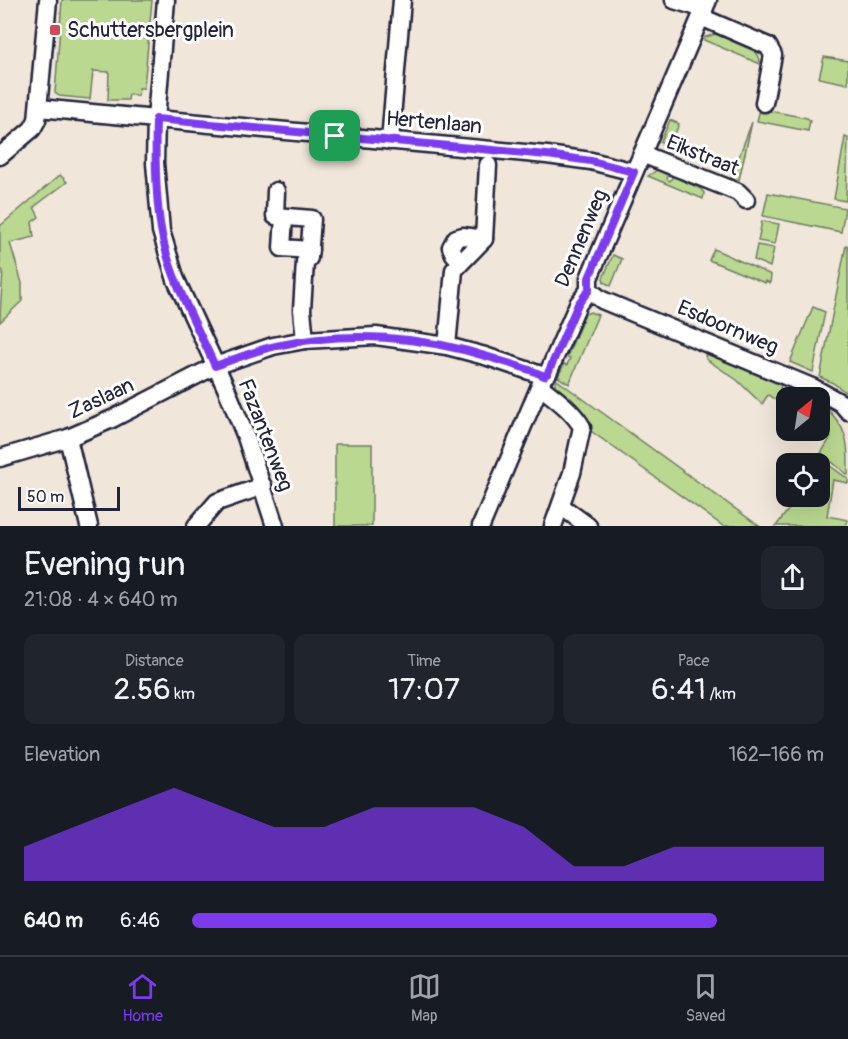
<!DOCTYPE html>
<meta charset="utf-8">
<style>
:root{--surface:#171b24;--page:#20242c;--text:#f1f3f6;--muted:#9ea1a6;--line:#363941;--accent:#7c3aed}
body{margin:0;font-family:Pangolin,sans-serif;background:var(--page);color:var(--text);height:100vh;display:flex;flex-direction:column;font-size:22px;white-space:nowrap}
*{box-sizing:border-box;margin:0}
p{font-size:20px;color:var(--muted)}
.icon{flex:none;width:33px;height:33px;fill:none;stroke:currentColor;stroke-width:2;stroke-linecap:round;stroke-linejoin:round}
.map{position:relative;height:526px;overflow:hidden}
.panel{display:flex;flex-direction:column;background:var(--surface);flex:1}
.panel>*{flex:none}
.needle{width:39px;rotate:30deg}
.buttons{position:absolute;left:776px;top:387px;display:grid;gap:12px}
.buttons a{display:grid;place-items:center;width:54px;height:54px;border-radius:12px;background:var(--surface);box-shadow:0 6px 24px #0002;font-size:30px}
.scale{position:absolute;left:18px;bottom:15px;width:102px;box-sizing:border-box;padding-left:6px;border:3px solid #22223b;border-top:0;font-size:16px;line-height:21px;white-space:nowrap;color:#22223b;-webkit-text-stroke:4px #fff;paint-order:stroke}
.pin{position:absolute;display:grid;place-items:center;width:51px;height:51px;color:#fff;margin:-26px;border-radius:12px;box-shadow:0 3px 9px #0006}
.round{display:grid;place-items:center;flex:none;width:63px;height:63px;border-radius:12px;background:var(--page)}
.overview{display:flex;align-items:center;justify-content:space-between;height:102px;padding:0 24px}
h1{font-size:33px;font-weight:600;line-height:45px}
.metrics{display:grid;grid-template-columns:repeat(3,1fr);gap:9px;height:102px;padding:6px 24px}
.metrics div{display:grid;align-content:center;border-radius:12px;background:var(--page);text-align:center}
.metrics b{font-size:30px;font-weight:600}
.metrics small{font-size:16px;font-weight:400}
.metrics p{font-size:16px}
.chart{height:168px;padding:12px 24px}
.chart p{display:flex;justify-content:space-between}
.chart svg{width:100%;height:108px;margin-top:6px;fill:var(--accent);opacity:.7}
ul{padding:0 24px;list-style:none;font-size:20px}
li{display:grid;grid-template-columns:96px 72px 1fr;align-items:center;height:45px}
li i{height:15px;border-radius:8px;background:var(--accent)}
.dock{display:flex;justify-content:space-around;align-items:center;height:84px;border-top:2px solid var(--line);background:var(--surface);font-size:16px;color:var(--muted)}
.dock a{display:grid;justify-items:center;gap:3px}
.dock .selected{color:var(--accent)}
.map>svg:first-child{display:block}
.green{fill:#bad890;stroke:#6e7d66;stroke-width:1.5}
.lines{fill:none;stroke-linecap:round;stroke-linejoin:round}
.minor-casing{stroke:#22223b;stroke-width:21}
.minor{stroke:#fff;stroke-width:16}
.route-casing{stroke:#fff;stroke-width:12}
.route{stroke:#7c3aed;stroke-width:8}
.poi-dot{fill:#d1495b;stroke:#fff;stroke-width:2}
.labels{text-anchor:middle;stroke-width:6;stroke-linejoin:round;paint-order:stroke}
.poi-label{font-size:21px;fill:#22223b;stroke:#fff;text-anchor:start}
.street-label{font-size:21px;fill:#22223b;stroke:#fff}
</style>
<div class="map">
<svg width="848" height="526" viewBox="0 0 848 526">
<rect width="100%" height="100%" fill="#f0e6d9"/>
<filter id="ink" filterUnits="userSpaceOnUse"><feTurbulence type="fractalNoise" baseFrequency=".0167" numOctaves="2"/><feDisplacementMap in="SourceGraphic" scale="12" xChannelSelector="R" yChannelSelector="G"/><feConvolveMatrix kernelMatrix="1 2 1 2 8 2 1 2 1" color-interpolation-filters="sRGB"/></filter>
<g filter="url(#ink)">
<g class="green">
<polygon points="62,0 152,0 144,88 139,88 138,96 129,94 128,100 108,100 109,72 93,71 90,99 59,96 55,93"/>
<path d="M 716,34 C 730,40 762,46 760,64 L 704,40 L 705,37 Z"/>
<polygon points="824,57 848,61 848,84 819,78"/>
<polygon points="760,109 807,118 810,120 808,131 757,121"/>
<polygon points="670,120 679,124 668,151 663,149 661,141"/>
<polygon points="752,122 739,180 731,178"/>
<polygon points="845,137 848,138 846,201 834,199"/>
<polygon points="657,170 668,175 667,179 670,181 673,176 701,189 704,193 703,199 648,176"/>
<path d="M 60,175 L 67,182 L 34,207 L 39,217 L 32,222 L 34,237 L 10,243 L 22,283 L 22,301 L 0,322 C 0,305 2,289 3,271 L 0,268 L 0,226 Z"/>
<polygon points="768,193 845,208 841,232 763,216"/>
<polygon points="762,221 779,224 775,244 758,241"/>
<polygon points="757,245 774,248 770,267 754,260"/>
<polygon points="846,245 848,246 848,394 833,383 820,377"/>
<polygon points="714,249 771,275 770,283 766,281 765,283 709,260"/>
<polygon points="613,255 622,259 611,286 604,282 603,278"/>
<polygon points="813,307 825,312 813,372 790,362"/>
<polygon points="590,312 598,315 569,384 558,377 564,364 567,365 570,358 567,357 585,314"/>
<polygon points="708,351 782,382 780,388 804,397 786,398 786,407 768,395 762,404 737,380 706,359 705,355"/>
<polygon points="557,380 759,526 723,526 588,429 552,390"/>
<path d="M 823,405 C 848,428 848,440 848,475 L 821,453 L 831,437 L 819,428 L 819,407 L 821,408 Z"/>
<rect x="335" y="444" width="37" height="82"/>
<polygon points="822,460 848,479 848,483 833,480 827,516 848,520 846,526 776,526 798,497 819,496 819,464"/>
</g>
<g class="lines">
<defs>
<g id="minor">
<polyline points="674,0 704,9"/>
<polyline points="701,17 768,46 773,55 764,103"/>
<polyline points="39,108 156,119 166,0"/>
<polyline points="390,141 402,0"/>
<polyline points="642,154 738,192 746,200"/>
<polyline points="0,156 32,129 37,120 48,0"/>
<polyline points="276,191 275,216 312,219 309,258 305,262 302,310 305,340"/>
<polyline points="284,217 282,248 310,250"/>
<polyline points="461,261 454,254 451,247 456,238 463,236 484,239"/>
<polyline points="589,290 602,300 814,388 841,403 848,411"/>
<polyline points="447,346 454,270 484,239 488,165"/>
<path d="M 541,387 C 556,399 572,410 582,427 L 572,473 L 553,526"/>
<polyline points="68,438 89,526"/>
<polyline points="0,458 68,438 112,419 215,366 273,346 305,340 376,336 447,346 485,356 544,376"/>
<polyline points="561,506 588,526"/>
<polyline points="196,526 217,502 263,486"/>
<polyline points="275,526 246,437 226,388 176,280 161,231 155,163 156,119 547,155 591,161 634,172"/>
<polyline points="481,526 544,376 548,373 578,304 589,290 589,278 708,0"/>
</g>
</defs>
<use href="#minor" class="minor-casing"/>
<use href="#minor" class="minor"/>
</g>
</g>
<g class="lines" filter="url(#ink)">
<defs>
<path id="route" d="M 156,119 L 547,155 L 591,161 L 634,172 L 589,278 L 589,290 L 578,304 L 548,373 L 544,376 C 529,368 509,364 492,358 C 423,336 347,330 276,346 C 256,350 235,359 215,366 C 196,324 168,274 161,229 C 155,193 155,155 156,119 Z"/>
</defs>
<use href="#route" class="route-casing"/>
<use href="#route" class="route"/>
</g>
<rect class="poi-dot" x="49" y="24" width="12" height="12" rx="3"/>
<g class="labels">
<g class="poi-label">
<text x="67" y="37">Schuttersbergplein</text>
</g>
<g class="street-label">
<text transform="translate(434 122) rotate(5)" y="7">Hertenlaan</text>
<text transform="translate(703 155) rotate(22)" y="7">Eikstraat</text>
<text transform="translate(581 238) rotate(-67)" y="7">Dennenweg</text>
<text transform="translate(728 327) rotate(23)" y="7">Esdoornweg</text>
<text transform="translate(101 398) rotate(-25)" y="7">Zaslaan</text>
<text transform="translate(266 435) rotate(69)" y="7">Fazantenweg</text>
</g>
</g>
</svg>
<div class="buttons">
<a><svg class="needle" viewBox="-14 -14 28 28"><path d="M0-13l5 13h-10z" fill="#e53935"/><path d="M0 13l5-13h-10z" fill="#9ea1a6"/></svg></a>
<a><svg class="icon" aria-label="locate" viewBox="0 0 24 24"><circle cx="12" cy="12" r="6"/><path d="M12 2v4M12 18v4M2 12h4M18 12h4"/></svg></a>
</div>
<div class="scale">50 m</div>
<div class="pin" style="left:335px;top:136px;background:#1e9e55"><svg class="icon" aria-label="arrive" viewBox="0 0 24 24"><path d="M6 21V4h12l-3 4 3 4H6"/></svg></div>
</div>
<section class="panel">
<div class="overview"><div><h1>Evening run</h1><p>21:08 · 4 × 640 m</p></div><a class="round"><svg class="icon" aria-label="share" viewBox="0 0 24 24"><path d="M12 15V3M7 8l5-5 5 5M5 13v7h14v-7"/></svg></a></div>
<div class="metrics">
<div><p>Distance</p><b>2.56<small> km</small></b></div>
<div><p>Time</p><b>17:07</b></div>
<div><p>Pace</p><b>6:41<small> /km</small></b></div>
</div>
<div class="chart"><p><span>Elevation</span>162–166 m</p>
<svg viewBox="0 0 160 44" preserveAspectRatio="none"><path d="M0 44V30L10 22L20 14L30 6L40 14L50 22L60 22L70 14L80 14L90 14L100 22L110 38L120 38L130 30L140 30L150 30L160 30V44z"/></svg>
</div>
<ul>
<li><b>640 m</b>6:46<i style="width:83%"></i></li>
</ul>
</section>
<nav class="dock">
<a class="selected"><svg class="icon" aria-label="home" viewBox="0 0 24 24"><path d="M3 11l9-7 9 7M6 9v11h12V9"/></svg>Home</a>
<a><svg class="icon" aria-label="map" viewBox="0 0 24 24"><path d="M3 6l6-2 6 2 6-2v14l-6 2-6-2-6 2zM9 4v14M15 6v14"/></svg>Map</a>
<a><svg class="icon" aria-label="saved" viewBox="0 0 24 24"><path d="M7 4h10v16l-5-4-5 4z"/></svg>Saved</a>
</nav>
